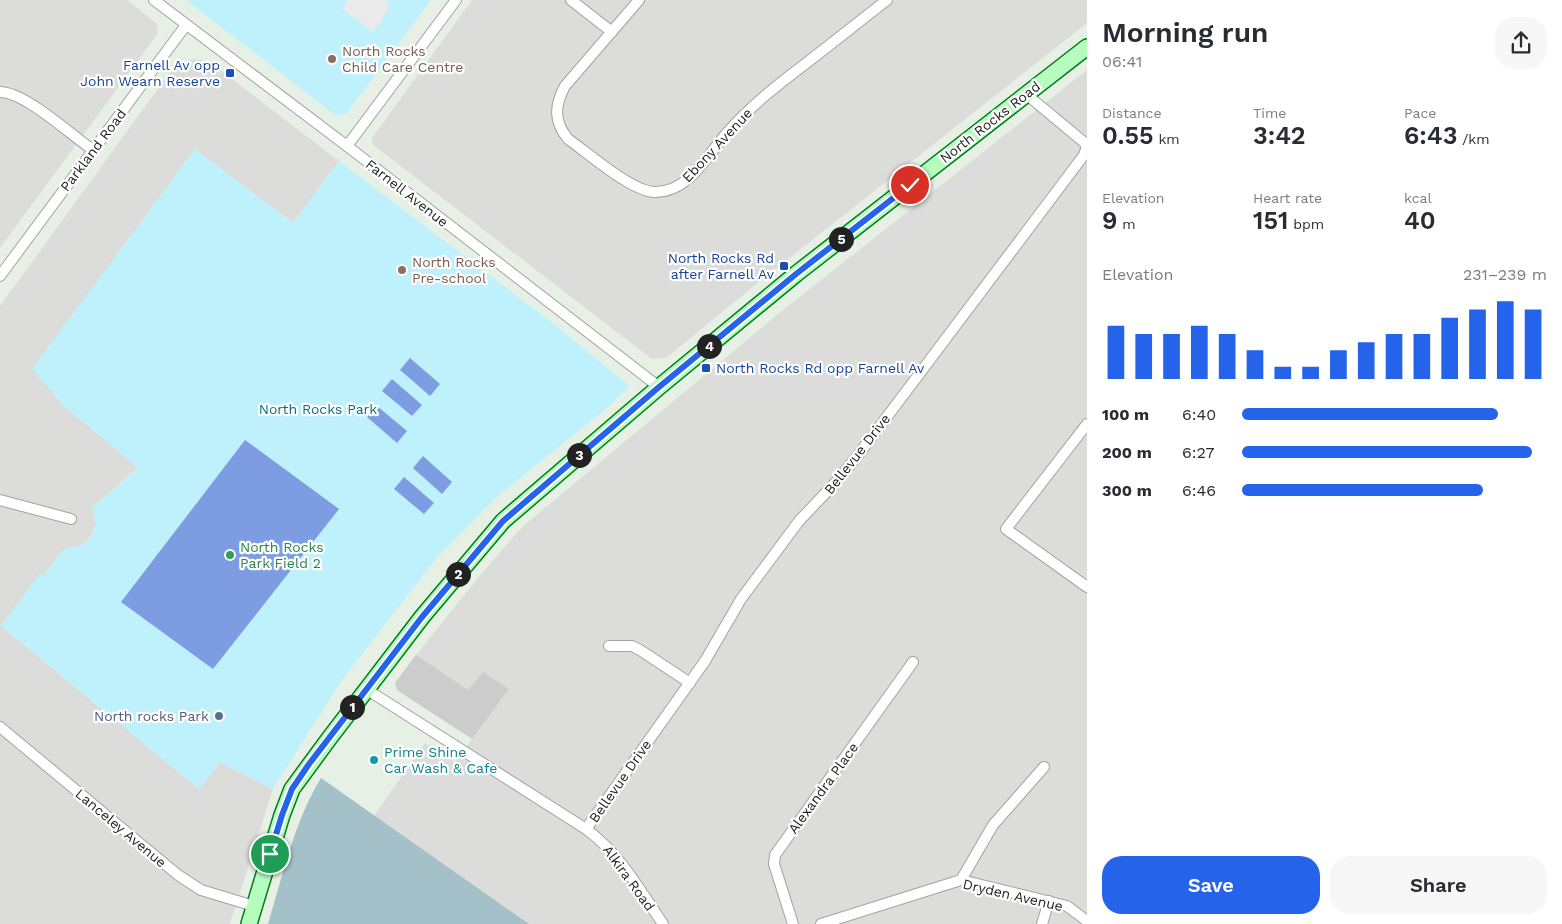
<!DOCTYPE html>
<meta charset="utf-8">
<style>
:root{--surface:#fff;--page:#f7f7f7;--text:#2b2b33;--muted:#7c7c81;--accent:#2563eb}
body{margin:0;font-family:"Work Sans",sans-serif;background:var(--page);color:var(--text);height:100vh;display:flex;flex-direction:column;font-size:19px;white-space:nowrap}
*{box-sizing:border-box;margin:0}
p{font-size:16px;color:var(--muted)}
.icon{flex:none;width:28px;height:28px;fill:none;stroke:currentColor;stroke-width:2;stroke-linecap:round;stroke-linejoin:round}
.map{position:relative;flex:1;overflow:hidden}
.side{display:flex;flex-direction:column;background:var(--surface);width:475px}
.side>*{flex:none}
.pin{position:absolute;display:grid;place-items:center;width:42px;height:42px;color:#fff;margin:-21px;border:2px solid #fff;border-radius:50%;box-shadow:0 1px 5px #0007}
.km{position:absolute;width:25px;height:25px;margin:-12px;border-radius:50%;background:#222;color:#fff;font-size:14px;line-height:25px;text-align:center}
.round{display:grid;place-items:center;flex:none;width:52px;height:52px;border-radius:20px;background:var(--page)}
.overview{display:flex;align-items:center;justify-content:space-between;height:85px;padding:0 15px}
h1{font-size:28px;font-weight:600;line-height:38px}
.stats{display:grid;grid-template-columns:repeat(3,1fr);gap:8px;height:85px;padding:5px 15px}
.stats div{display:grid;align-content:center}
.stats b{font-size:25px;font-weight:600}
.stats small{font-size:14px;font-weight:400}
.stats p{font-size:14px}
.chart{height:140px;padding:10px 15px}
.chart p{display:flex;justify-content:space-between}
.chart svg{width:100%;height:90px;margin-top:5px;stroke:var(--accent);stroke-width:6}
.cta{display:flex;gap:10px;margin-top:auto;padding:10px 15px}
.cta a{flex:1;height:58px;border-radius:20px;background:var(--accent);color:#fff;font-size:20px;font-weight:600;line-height:58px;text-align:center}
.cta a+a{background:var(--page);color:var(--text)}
ul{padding:0 15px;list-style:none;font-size:16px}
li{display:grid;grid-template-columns:80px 60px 1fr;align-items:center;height:38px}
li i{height:12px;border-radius:6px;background:var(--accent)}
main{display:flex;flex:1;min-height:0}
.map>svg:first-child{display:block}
.residential{fill:#dcdcdb}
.religious{fill:#ccc}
.cemetery{fill:#a4c1ca}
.park{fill:#bff1fc}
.pitch{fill:#7e9ce2}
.parking{fill:#eaeaea}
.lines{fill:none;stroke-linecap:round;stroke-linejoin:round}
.minor-casing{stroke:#a2a2a2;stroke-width:12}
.secondary-casing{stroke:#007b18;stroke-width:18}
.minor{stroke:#fff;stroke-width:10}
.secondary{stroke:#b6fcbf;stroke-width:15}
.route-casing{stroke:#fff;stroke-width:10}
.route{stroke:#2563eb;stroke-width:6}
.education-dot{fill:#8d6e63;stroke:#fff;stroke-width:2}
.transit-dot{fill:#1a4fb4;stroke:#fff;stroke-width:2}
.leisure-dot{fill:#2e9e5b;stroke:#fff;stroke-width:2}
.service-dot{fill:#5c6f8a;stroke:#fff;stroke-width:2}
.culture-dot{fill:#0f9aa8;stroke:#fff;stroke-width:2}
.labels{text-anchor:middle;stroke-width:4.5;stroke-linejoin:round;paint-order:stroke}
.education-label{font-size:14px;fill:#785e54;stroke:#fff;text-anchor:start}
.transit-label{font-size:14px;fill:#164399;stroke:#fff;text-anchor:end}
.street-label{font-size:14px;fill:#1e1e1e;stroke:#fff}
.park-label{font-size:14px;fill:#076d82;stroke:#fff}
.leisure-label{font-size:14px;fill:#27864d;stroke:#fff;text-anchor:start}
.service-label{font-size:14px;fill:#4e5e75;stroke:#fff;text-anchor:end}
.culture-label{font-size:14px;fill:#0d838f;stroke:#fff;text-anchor:start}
</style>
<main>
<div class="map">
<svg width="1087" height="924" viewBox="0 0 1087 924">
<rect width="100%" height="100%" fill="#e7f0e4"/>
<g class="residential">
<polygon points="0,0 127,0 156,23 158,33 0,248"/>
<polygon points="472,0 1087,0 1087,23 754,286 666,358 652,359 372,144 372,138"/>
<polygon points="192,59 207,61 215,66 339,161 293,223 195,149 33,369 64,406 138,467 92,508 96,523 92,535 81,546 65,548 43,576 40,574 1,626 199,789 220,762 273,789 230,924 0,924 0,306 170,72 178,65"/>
<polygon points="1087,70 1087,924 529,924 374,816 425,743 455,762 509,689 483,672 468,690 416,655 482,573 522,527 778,314"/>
</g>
<polygon class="religious" points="416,655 468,690 483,672 509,689 472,739 397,690 395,683"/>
<path class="cemetery" d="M 321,778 L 529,924 L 268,924 C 283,875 294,822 321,778 Z"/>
<g class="park">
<polygon points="186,0 431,0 346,114 335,115"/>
<path d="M 195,149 L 293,223 L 339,161 L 545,317 L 630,386 L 607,408 L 498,496 L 438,556 L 341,681 L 273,789 L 220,762 L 199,789 L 1,626 L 40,574 L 43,576 L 65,548 C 80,548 94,541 96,524 C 96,519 93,513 92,508 L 138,468 L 64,406 L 32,369 Z"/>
</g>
<g class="pitch">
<polygon points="410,358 440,384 430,396 400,370"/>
<polygon points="392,379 422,405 412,416 382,391"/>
<polygon points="377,406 407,431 397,443 367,417"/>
<polygon points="245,440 339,509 213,669 121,602"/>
<polygon points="423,456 452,482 442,494 413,468"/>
<polygon points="404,477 434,503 424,514 394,489"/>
</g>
<polygon class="parking" points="347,0 385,0 390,4 380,23 373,32 342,9"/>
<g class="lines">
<defs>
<g id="minor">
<polyline points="154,0 347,146 659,387"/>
<polyline points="571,0 612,32"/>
<path d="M 639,0 L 565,86 C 554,106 554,122 568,139 C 588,153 632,192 655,192 C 689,192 706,157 726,134 C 750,106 780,83 809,61 C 835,41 861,20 887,0"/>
<path d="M 0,92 C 25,92 71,135 93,150"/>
<polyline points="347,146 456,0"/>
<polyline points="0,276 186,25"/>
<polyline points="1087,424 1006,529 1087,587"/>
<polyline points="0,500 71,519"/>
<polyline points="609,646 632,646 640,650 690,683"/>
<path d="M 366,689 L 586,829 C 620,854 639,889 663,924"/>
<polyline points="0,727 178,875 201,890 254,906"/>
<polyline points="586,829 705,661 741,599 799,521 837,481 859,454 1084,155 1086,149 1086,144 1026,94"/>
<polyline points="961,880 993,825 1044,767"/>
<polyline points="793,924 774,864 775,855 913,662"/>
<polyline points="821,924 961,880 1067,906 1087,921"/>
<polyline points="1042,924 1049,901"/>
</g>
<polyline id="secondary" points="249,924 282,815 292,789 328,740 422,617 503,521 659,387 796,274 1087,47"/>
</defs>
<use href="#minor" class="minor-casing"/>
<use href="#secondary" class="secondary-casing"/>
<use href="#minor" class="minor"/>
<use href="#secondary" class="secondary"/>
</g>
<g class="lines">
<defs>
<polyline id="route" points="270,854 282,815 292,789 309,764 422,617 503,521 659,387 796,274 910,185"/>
</defs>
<use href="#route" class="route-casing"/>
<use href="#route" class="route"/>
</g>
<g class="education-dot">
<circle cx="332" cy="59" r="5"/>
<circle cx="402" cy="270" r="5"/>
</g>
<g class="transit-dot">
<rect x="225" y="68" width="10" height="10" rx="2.5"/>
<rect x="779" y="261" width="10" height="10" rx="2.5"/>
<rect x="701" y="363" width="10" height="10" rx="2.5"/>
</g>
<circle class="leisure-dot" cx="230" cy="555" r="5"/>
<circle class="service-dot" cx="219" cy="716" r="5"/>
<circle class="culture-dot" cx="374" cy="760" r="5"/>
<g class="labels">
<g class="education-label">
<text x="342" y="56">North Rocks<tspan x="342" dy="16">Child Care Centre</tspan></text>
<text x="412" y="267">North Rocks<tspan x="412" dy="16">Pre-school</tspan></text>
</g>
<g class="transit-label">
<text x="220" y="70">Farnell Av opp<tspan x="220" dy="16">John Wearn Reserve</tspan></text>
<text x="774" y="263">North Rocks Rd<tspan x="774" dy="16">after Farnell Av</tspan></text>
<text x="716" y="373" text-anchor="start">North Rocks Rd opp Farnell Av</text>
</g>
<g class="street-label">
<text transform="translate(990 122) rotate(-38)" y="5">North Rocks Road</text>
<text transform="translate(717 145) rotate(-47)" y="5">Ebony Avenue</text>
<text transform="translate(93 150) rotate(-53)" y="5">Parkland Road</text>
<text transform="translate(407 193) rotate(38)" y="5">Farnell Avenue</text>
<text transform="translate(857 454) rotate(-52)" y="5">Bellevue Drive</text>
<text transform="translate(620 781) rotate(-55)" y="5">Bellevue Drive</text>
<text transform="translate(823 788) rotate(-54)" y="5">Alexandra Place</text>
<text transform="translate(121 828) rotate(40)" y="5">Lanceley Avenue</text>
<text transform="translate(629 878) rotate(54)" y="5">Alkira Road</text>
<text transform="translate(1013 895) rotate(13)" y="5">Dryden Avenue</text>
</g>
<g class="park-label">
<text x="318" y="414">North Rocks Park</text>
</g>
<g class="leisure-label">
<text x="240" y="552">North Rocks<tspan x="240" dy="16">Park Field 2</tspan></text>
</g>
<g class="service-label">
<text x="209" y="721">North rocks Park</text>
</g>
<g class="culture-label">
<text x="384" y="757">Prime Shine<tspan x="384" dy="16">Car Wash &amp; Cafe</tspan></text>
</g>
</g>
</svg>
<div class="pin" style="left:270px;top:854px;background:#1e9e55"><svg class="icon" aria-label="arrive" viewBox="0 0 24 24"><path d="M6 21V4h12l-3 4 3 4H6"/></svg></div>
<div class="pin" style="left:910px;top:185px;background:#d93025"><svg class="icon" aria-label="check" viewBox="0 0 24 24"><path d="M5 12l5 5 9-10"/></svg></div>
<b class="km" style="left:352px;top:707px">1</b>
<b class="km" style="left:458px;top:574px">2</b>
<b class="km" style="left:579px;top:455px">3</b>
<b class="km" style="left:709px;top:346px">4</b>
<b class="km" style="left:841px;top:239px">5</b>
</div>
<section class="side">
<div class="overview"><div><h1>Morning run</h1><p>06:41</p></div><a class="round"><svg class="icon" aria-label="share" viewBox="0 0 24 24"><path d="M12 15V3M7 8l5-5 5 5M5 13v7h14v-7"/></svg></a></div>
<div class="stats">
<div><p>Distance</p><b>0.55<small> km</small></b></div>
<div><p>Time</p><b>3:42</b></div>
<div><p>Pace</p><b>6:43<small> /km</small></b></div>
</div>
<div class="stats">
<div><p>Elevation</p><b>9<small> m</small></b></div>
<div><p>Heart rate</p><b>151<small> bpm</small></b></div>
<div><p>kcal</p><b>40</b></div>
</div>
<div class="chart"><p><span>Elevation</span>231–239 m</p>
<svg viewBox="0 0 160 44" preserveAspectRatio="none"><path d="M5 44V18M15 44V22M25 44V22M35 44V18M45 44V22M55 44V30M65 44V38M75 44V38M85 44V30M95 44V26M105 44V22M115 44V22M125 44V14M135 44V10M145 44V6M155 44V10"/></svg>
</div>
<ul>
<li><b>100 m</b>6:40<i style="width:84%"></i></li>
<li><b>200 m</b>6:27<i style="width:95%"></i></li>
<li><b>300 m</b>6:46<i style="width:79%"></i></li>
</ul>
<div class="cta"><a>Save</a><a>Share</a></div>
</section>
</main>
